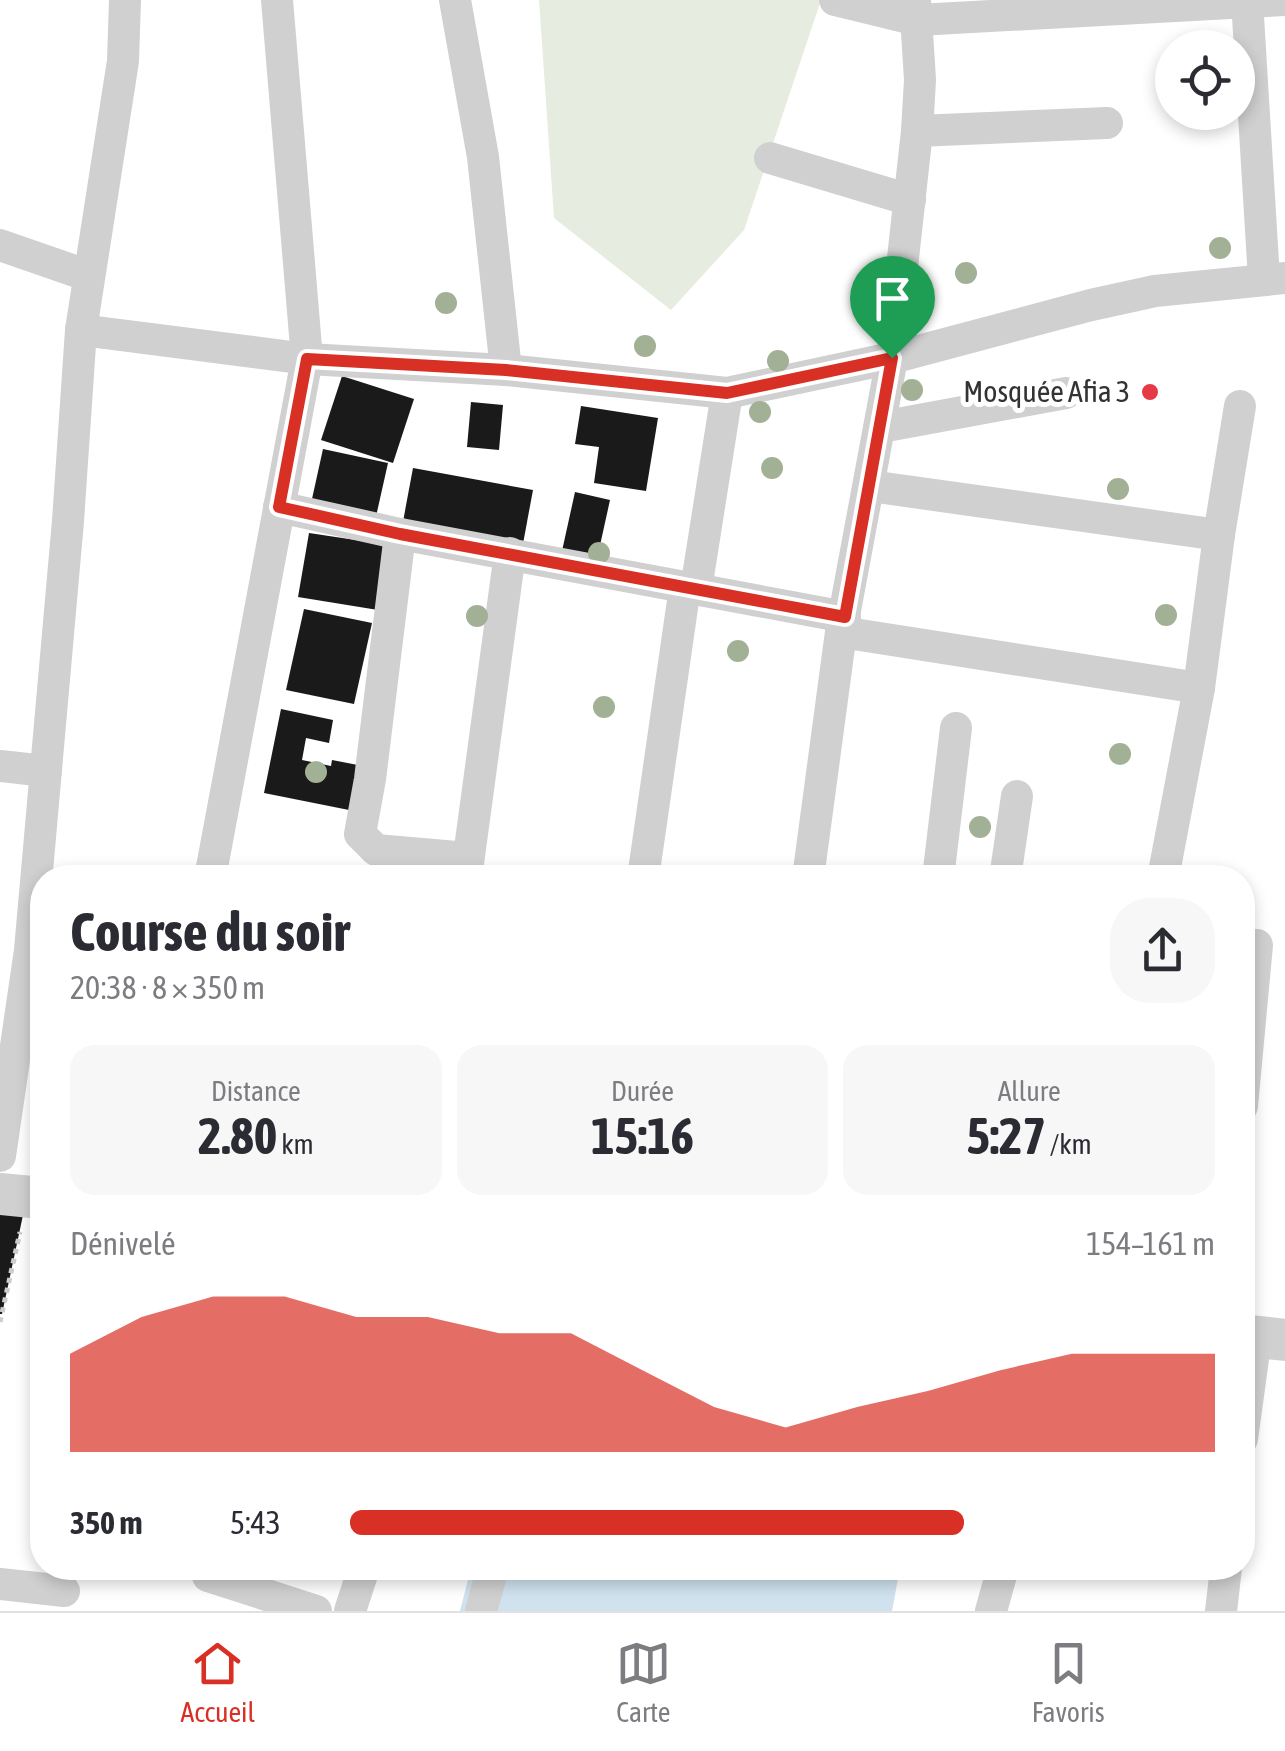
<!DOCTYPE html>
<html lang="fr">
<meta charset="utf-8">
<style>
:root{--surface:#fff;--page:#f7f7f7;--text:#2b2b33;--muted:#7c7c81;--line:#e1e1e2;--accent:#d93025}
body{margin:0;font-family:"Asap Condensed",sans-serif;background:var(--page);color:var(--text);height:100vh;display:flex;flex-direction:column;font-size:38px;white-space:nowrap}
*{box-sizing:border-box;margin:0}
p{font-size:32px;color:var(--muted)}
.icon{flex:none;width:55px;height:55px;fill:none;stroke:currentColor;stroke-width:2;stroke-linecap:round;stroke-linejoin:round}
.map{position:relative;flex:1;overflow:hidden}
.panel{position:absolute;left:30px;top:865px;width:1225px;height:715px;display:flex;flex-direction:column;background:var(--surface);border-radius:40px;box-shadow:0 5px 15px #0003}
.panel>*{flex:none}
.controls{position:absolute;left:1155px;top:30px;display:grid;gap:20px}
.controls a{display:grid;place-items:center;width:100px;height:100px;border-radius:50%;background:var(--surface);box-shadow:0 5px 15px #0003;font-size:50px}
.pin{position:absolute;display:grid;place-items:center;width:85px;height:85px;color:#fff;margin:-102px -42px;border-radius:50% 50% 50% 0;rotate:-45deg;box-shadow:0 0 10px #0007}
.pin .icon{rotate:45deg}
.round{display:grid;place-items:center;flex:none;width:105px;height:105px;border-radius:40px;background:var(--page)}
.overview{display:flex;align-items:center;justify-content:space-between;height:170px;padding:0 40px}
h1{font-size:55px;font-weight:700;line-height:75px}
.figures{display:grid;grid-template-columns:repeat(3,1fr);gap:15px;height:170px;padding:10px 40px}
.figures div{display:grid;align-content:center;border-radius:25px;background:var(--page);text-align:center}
.figures b{font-size:50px;font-weight:700}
.figures small{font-size:28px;font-weight:400}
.figures p{font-size:28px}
.chart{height:280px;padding:20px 40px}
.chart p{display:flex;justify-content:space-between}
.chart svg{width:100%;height:180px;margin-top:10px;fill:var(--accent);opacity:.7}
ul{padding:0 40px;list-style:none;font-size:32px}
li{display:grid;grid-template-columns:160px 120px 1fr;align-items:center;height:75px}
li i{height:25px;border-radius:12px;background:var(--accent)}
.dock{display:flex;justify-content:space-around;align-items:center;height:140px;border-top:2px solid var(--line);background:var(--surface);font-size:28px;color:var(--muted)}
.dock a{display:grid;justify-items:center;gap:5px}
.dock .active{color:var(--accent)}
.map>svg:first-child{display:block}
.green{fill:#e6ecdf}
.water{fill:#cfe2ee}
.building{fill:#1a1a1a}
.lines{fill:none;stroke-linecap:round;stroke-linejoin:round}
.path{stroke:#cdcdcd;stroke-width:5;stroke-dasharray:5 5;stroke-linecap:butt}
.minor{stroke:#d0d0d0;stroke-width:32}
.tertiary{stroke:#d0d0d0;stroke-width:42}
.tree{fill:#a2b095}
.route-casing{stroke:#fff;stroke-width:20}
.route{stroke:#d93025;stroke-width:12}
.poi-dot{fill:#e63946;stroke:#fff;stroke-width:4}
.labels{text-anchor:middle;stroke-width:10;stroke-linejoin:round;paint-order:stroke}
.poi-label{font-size:30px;fill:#333;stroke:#fff;text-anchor:end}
</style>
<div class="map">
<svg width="1285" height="1611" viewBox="0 0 1285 1611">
<rect width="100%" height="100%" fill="#fff"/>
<polygon class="green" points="539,0 821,0 744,230 671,310 554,218"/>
<polygon class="water" points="471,1568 900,1568 892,1611 460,1611"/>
<g class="building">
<polygon points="342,376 414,399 393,463 321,440"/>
<polygon points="471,402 503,405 499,450 467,447"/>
<polygon points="581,406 658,418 646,491 594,483 599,447 575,444"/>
<polygon points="323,449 388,463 375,521 310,508"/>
<polygon points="413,468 533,490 522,549 402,527"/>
<polygon points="575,492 610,500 597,559 562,551"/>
<polygon points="309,533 389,545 378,610 298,597"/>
<polygon points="304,609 372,623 354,704 286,690"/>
<polygon points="281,709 333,720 329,743 306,738 302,760 331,766 332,760 363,766 354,811 264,793"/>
<polygon points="0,1198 26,1201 2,1314 0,1314"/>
</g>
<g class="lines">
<polyline class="path" points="0,1322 20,1232"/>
<g class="minor">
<polyline points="455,0 483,157 506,370"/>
<polyline points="835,0 917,20 1285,0"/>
<polyline points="1247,0 1264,279"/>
<polyline points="917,131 1107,123"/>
<polyline points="770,158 910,200"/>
<polyline points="0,245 89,276"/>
<polyline points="81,330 307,359 506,370 727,393 892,358 1091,305 1155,291 1285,278"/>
<polyline points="881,427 1066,393"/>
<polyline points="870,486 1219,535 1199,688 1163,878"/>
<polyline points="279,507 400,534 845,617"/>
<polyline points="400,534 370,779 360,834 376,850 468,858"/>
<polyline points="1219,535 1240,406"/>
<polyline points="696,589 727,393"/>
<polyline points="841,632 1199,688"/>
<polyline points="0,766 46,771"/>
<polyline points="210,878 307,359 277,0"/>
<polyline points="466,878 510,553"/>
<polyline points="643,878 685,587"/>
<polyline points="808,878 841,632 892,358 917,131 920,80 915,0"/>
<polyline points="938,878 956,728"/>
<polyline points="1005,878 1017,796"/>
<polyline points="1242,1106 1257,945"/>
<polyline points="0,1156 30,950 68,521 81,330 123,61 125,0"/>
<polyline points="1242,1439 1256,1337"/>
<polyline points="208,1576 316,1611"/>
<polyline points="0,1584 64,1591"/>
<polyline points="350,1611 364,1568"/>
<polyline points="481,1611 493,1568"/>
<polyline points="991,1611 1003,1568"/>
<polyline points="1221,1611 1226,1568"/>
</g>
<g class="tertiary">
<polyline points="0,1194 42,1198"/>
<polyline points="1242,1335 1285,1340"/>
</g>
</g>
<g class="tree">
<circle cx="1220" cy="248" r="11"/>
<circle cx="966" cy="273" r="11"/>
<circle cx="446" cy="303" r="11"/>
<circle cx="645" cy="346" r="11"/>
<circle cx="778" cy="361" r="11"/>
<circle cx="912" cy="390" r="11"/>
<circle cx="760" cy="412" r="11"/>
<circle cx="772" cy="468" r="11"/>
<circle cx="1118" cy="489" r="11"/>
<circle cx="599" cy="553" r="11"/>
<circle cx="1166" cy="615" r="11"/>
<circle cx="477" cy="616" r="11"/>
<circle cx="738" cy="651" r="11"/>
<circle cx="604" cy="707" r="11"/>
<circle cx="1120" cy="754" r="11"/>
<circle cx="316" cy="772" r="11"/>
<circle cx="980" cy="827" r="11"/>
</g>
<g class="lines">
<defs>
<polygon id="route" points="892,358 845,617 400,534 279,507 307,359 506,370 727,393"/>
</defs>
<use href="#route" class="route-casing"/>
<use href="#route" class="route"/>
</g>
<circle class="poi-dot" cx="1150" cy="392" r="10"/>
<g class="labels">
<g class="poi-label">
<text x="1130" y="402">Mosquée Afia 3</text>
</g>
</g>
</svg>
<div class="controls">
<a><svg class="icon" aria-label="locate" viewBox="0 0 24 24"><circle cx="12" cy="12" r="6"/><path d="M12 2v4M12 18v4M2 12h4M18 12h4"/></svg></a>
</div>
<div class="pin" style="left:892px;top:358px;background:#1e9e55"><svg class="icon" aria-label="arrive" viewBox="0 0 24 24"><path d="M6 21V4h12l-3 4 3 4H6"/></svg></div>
<section class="panel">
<div class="overview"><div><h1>Course du soir</h1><p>20:38 · 8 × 350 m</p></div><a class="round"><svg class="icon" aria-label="share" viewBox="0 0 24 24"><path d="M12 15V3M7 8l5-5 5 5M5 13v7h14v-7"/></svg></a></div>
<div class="figures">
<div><p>Distance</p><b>2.80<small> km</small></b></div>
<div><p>Durée</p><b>15:16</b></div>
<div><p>Allure</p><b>5:27<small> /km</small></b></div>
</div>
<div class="chart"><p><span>Dénivelé</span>154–161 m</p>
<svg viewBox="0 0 160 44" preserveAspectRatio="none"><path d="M0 44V20L10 11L20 6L30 6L40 11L50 11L60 15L70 15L80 24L90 33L100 38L110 33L120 29L130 24L140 20L150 20L160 20V44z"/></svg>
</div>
<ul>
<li><b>350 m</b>5:43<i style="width:71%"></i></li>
</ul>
</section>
</div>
<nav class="dock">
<a class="active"><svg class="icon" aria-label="home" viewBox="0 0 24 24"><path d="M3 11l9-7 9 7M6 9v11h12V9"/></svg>Accueil</a>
<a><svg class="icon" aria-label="map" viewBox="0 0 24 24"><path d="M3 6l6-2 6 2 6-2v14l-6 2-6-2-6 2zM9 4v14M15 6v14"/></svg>Carte</a>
<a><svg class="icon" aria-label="saved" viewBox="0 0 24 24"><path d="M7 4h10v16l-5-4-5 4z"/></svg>Favoris</a>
</nav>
